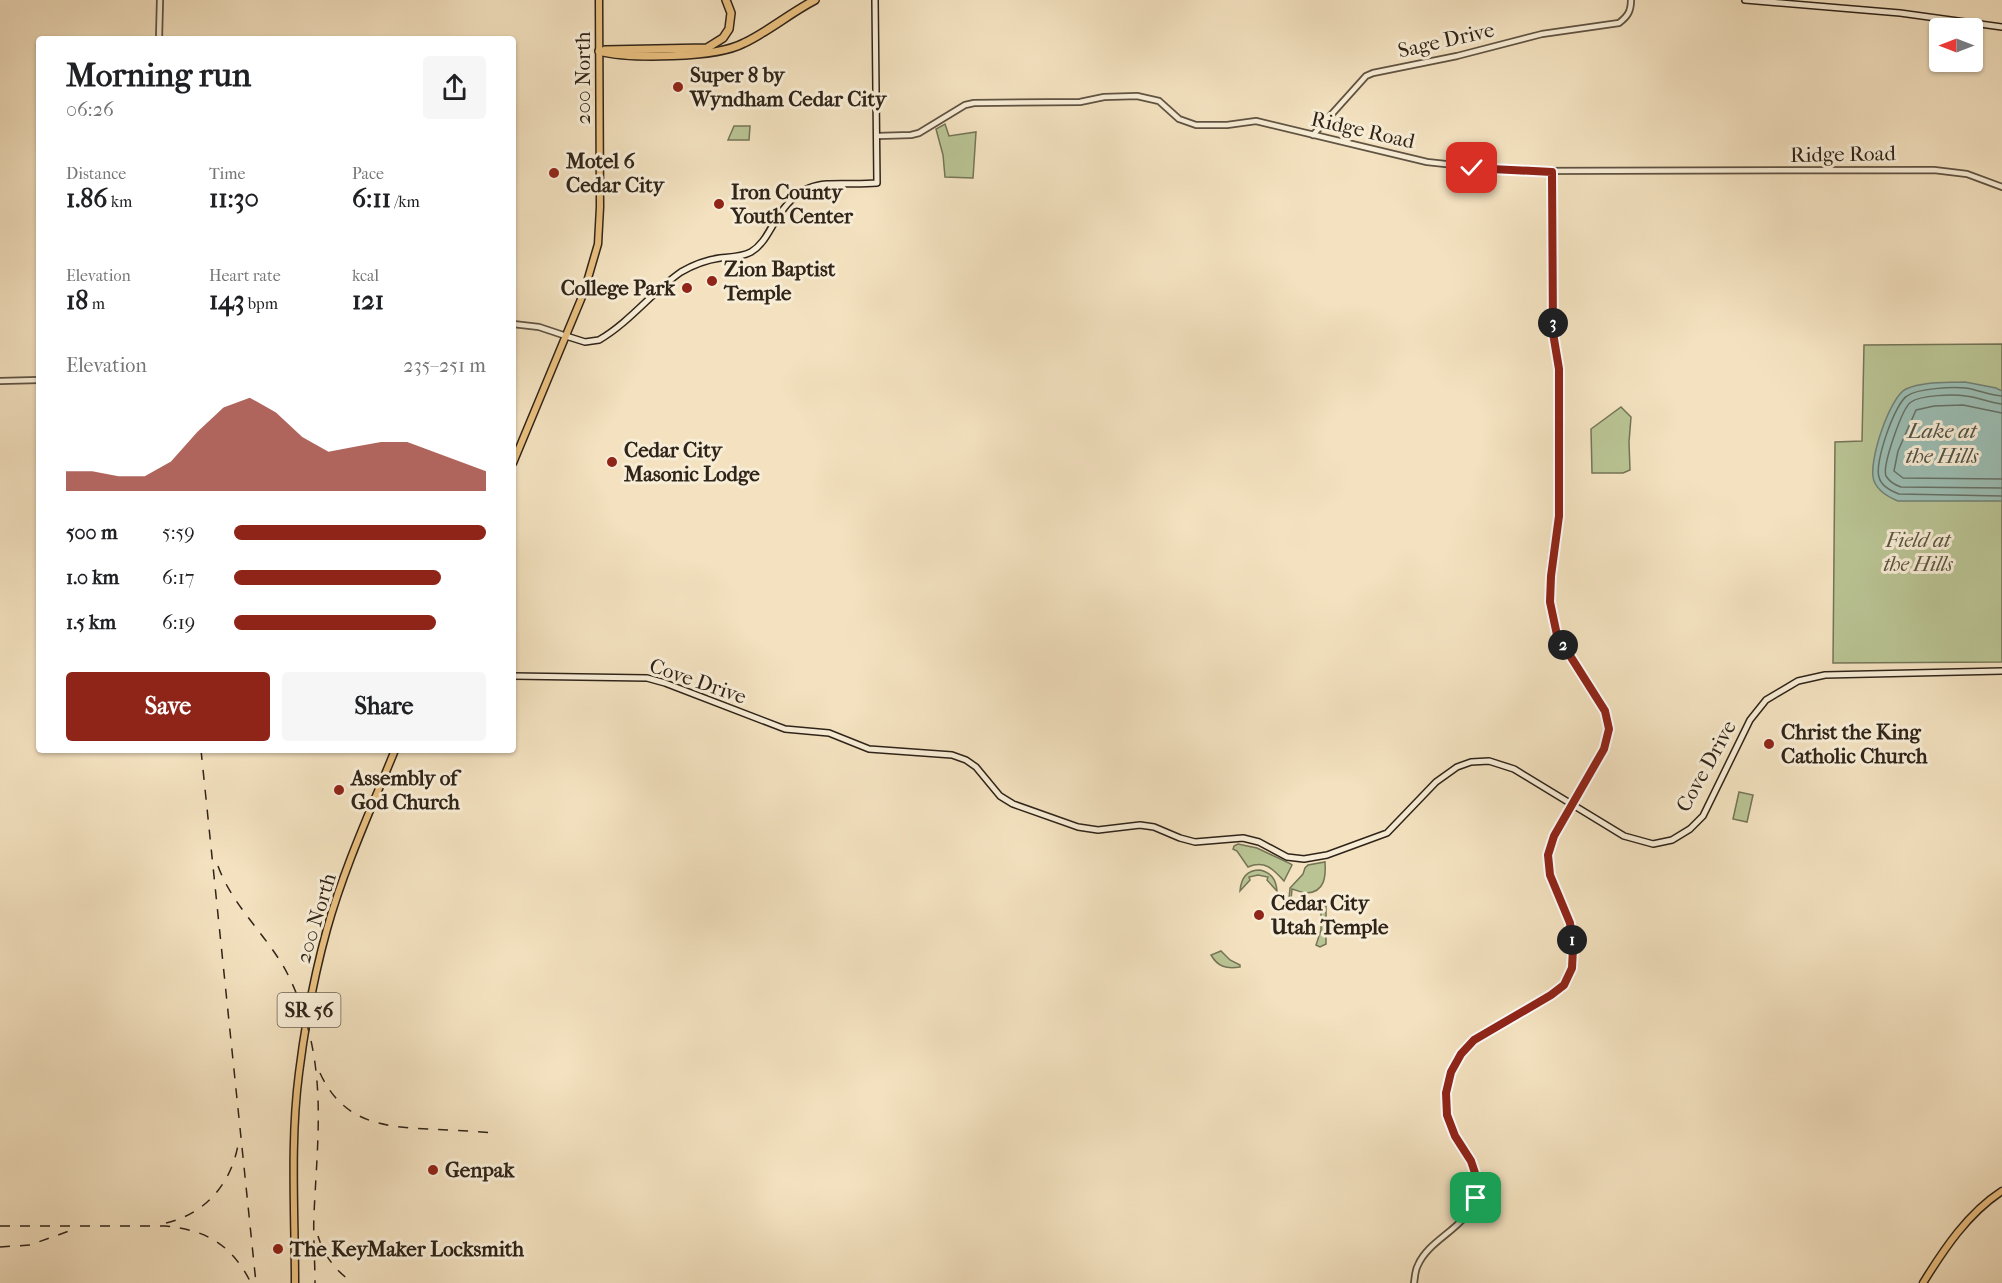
<!DOCTYPE html>
<meta charset="utf-8">
<style>
:root{--surface:#fff;--page:#f6f6f6;--text:#202124;--muted:#757577;--accent:#8f2418}
body{margin:0;font-family:"IM FELL French Canon",serif;background:var(--page);color:var(--text);height:100vh;display:flex;flex-direction:column;font-size:22px;white-space:nowrap}
*{box-sizing:border-box;margin:0}
p{font-size:20px;color:var(--muted)}
.icon{flex:none;width:33px;height:33px;fill:none;stroke:currentColor;stroke-width:2;stroke-linecap:round;stroke-linejoin:round}
.map{position:relative;flex:1;overflow:hidden}
.details{position:absolute;left:36px;top:36px;width:480px;height:717px;display:flex;flex-direction:column;background:var(--surface);border-radius:6px;box-shadow:0 2px 4px #0004}
.details>*{flex:none}
.needle{width:39px;rotate:270deg}
.controls{position:absolute;left:1929px;top:18px;display:grid;gap:12px}
.controls a{display:grid;place-items:center;width:54px;height:54px;border-radius:6px;background:var(--surface);box-shadow:0 2px 4px #0004;font-size:30px}
.pin{position:absolute;display:grid;place-items:center;width:51px;height:51px;color:#fff;margin:-26px;border-radius:12px;box-shadow:0 3px 9px #0006}
.km{position:absolute;width:30px;height:30px;margin:-15px;border-radius:50%;background:#222;color:#fff;font-size:16px;line-height:30px;text-align:center}
.round{display:grid;place-items:center;flex:none;width:63px;height:63px;border-radius:6px;background:var(--page)}
.overview{display:flex;align-items:center;justify-content:space-between;height:102px;padding:0 30px}
h1{font-size:33px;font-weight:800;line-height:45px}
.metrics{display:grid;grid-template-columns:repeat(3,1fr);gap:9px;height:102px;padding:6px 30px}
.metrics div{display:grid;align-content:center}
.metrics b{font-size:26px;font-weight:800}
.metrics small{font-size:16px;font-weight:400}
.metrics p{font-size:16px}
.chart{height:168px;padding:12px 30px}
.chart p{display:flex;justify-content:space-between}
.chart svg{width:100%;height:108px;margin-top:6px;fill:var(--accent);opacity:.7}
.cta{display:flex;gap:12px;margin-top:auto;padding:12px 30px}
.cta a{flex:1;height:69px;border-radius:6px;background:var(--accent);color:#fff;font-size:24px;font-weight:800;line-height:69px;text-align:center}
.cta a+a{background:var(--page);color:var(--text)}
ul{padding:0 30px;list-style:none;font-size:20px}
li{display:grid;grid-template-columns:96px 72px 1fr;align-items:center;height:45px}
li i{height:15px;border-radius:8px;background:var(--accent)}
.map>svg:first-child{display:block}
.green{fill:#b9c393;stroke:#747456;stroke-width:1.5}
.water{fill:#9bbdb3;stroke:#708075;stroke-width:1.5}
.lines{fill:none;stroke-linecap:round;stroke-linejoin:round}
.shore{stroke:#657066;stroke-width:1.5}
.tertiary-casing{stroke:#605342;stroke-width:8}
.secondary-casing{stroke:#2f2419;stroke-width:8}
.primary-casing{stroke:#2f2419;stroke-width:9}
.motorway-casing{stroke:#2f2419;stroke-width:10}
.tertiary{stroke:#f7ecd5;stroke-width:4.5}
.secondary{stroke:#f7ecd5;stroke-width:5}
.primary{stroke:#eac080;stroke-width:6}
.motorway{stroke:#eac080;stroke-width:7}
.rail{stroke:#2f2419;stroke-width:1.5;stroke-dasharray:10 10;stroke-linecap:butt}
.route-casing{stroke:#fff;stroke-width:12}
.route{stroke:#8f2418;stroke-width:8}
.poi-dot{fill:#8f2418;stroke:#f7ecd5;stroke-width:2}
.labels{text-anchor:middle;stroke-width:6;stroke-linejoin:round;paint-order:stroke}
.shield{fill:#f7ecd5;stroke:#6b6051;stroke-width:1.5}
.shield-label{font-size:20px;font-weight:bold;fill:#2f2419}
.street-label{font-size:21px;fill:#2f2419;stroke:#f7ecd5}
.poi-label{font-size:21px;font-weight:bold;fill:#2f2419;stroke:#f7ecd5;text-anchor:start}
.park-label{font-size:21px;font-style:italic;fill:#58543e;stroke:#f7ecd5}
.water-label{font-size:22px;font-style:italic;fill:#4f5247;stroke:#f7ecd5}
</style>
<div class="map">
<svg width="2002" height="1283" viewBox="0 0 2002 1283">
<rect width="100%" height="100%" fill="#f3e1bf"/>
<filter id="stains"><feTurbulence type="fractalNoise" baseFrequency=".00333" numOctaves="4"/><feColorMatrix values="0 0 0 0 .2 0 0 0 0 .09 0 0 0 0 .02 0 0 0 .5 -.17"/></filter>
<radialGradient id="worn" r=".72"><stop offset=".6" stop-color="#630" stop-opacity="0"/><stop offset="1" stop-color="#630" stop-opacity=".3"/></radialGradient>
<g class="green">
<polygon points="945,124 949,136 976,132 973,178 945,177 943,155 936,129"/>
<polygon points="734,126 750,126 749,140 728,140"/>
<polygon points="2002,344 2002,662 1833,663 1835,442 1862,441 1864,345"/>
<polygon points="1621,407 1631,417 1629,442 1630,470 1623,473 1592,473 1591,429"/>
<polygon points="1739,792 1753,795 1747,822 1733,819"/>
<path d="M 1238,844 L 1257,848 L 1291,864 L 1292,865 L 1284,881 C 1273,869 1265,860 1248,867 L 1237,851 L 1233,849 L 1234,846 Z"/>
<path d="M 1325,862 C 1326,876 1325,892 1307,893 C 1302,893 1297,890 1292,889 L 1291,900 L 1289,899 L 1290,888 L 1303,874 L 1305,868 L 1308,865 Z"/>
<path d="M 1260,870 C 1272,873 1276,880 1277,891 L 1267,880 L 1268,877 L 1258,875 L 1249,877 L 1250,880 L 1240,891 C 1241,878 1247,870 1260,870 Z"/>
<polygon points="1321,902 1326,904 1326,944 1320,947 1316,945 1321,930"/>
<path d="M 1221,951 L 1230,960 L 1240,965 L 1240,967 C 1226,969 1218,967 1211,955 Z"/>
</g>
<path class="water" d="M 1965,382 L 1996,388 L 2002,391 L 2002,501 L 1898,501 C 1888,497 1878,491 1874,481 C 1867,464 1890,396 1906,389 C 1924,381 1946,383 1965,382 Z"/>
<g class="lines">
<g class="shore">
<path d="M 2002,396 C 1990,395 1978,390 1966,388 C 1952,387 1918,388 1907,396 C 1895,403 1874,463 1879,477 C 1881,486 1891,491 1899,494 L 2002,496"/>
<path d="M 2002,404 C 1990,403 1978,397 1966,396 C 1953,394 1921,395 1911,402 C 1902,408 1882,466 1886,476 C 1889,481 1895,485 1901,487 L 2002,488"/>
<polyline points="2002,413 1963,405 1934,406 1916,410 1898,451 1894,471 1903,478 2002,479"/>
</g>
<defs>
<g id="tertiary">
<polyline points="159,39 160,0"/>
<path d="M 1313,135 L 1366,76 L 1373,73 L 1457,56 L 1542,34 L 1619,23 C 1628,16 1631,11 1631,0"/>
<polyline points="877,136 911,135 919,133 965,105 974,103 1080,102 1104,97 1137,96 1159,101 1179,119 1196,125 1227,125 1256,121 1427,162 1510,171 1934,170 1967,174 2002,187"/>
<polyline points="513,324 539,327 566,336"/>
<polyline points="0,381 39,380"/>
<path d="M 1414,1283 C 1415,1277 1415,1270 1418,1265 C 1430,1237 1471,1227 1476,1194 C 1479,1171 1466,1157 1456,1137 C 1442,1111 1443,1080 1460,1055 C 1484,1019 1558,1009 1571,970 C 1578,946 1570,919 1560,897 C 1554,884 1547,872 1549,856 C 1551,816 1609,766 1609,728 C 1608,702 1569,661 1558,636 C 1554,628 1552,616 1550,606 C 1545,575 1559,529 1559,495 C 1559,453 1560,412 1559,370 C 1559,358 1554,346 1553,334 C 1550,280 1552,226 1552,172"/>
</g>
<g id="secondary">
<polyline points="1745,0 1900,13 2002,27"/>
<path d="M 566,336 L 585,342 L 599,340 C 630,322 652,292 681,272 C 693,265 706,260 720,258 C 730,257 742,257 751,252 C 763,245 769,231 776,220 C 805,172 830,187 877,183 L 875,0"/>
<polyline points="513,676 647,678 665,683 785,729 829,733 869,749 952,755 966,760 976,767 1000,796 1013,804 1078,827 1098,830 1140,825 1154,827 1180,838 1195,842 1243,838 1259,842 1287,857 1304,859 1327,855 1387,833 1436,782 1457,767 1471,762 1489,761 1514,769 1624,836 1653,844 1672,840 1690,829 1703,816 1750,720 1766,700 1798,681 1825,675 2002,671"/>
</g>
<g id="primary">
<polyline points="513,463 584,292 598,244 600,207 599,0"/>
<path d="M 295,1283 C 295,1213 290,1142 299,1073 C 305,1025 314,976 327,929 C 344,868 371,809 395,750"/>
<path d="M 1923,1283 C 1944,1249 1968,1213 2002,1191"/>
</g>
<g id="motorway">
<polyline points="605,50 707,48 723,38 729,29 731,13 726,0"/>
<path d="M 599,51 C 630,59 716,58 744,43 C 769,31 790,13 815,0"/>
</g>
</defs>
<use href="#tertiary" class="tertiary-casing"/>
<use href="#secondary" class="secondary-casing"/>
<use href="#primary" class="primary-casing"/>
<use href="#motorway" class="motorway-casing"/>
<use href="#tertiary" class="tertiary"/>
<use href="#secondary" class="secondary"/>
<use href="#primary" class="primary"/>
<use href="#motorway" class="motorway"/>
<g class="rail">
<polyline points="201,750 256,1283"/>
<path d="M 218,866 C 234,910 272,939 291,981 C 328,1062 318,1129 314,1214 C 313,1237 315,1260 315,1283"/>
<path d="M 320,1073 C 342,1121 380,1127 428,1129 C 449,1130 471,1131 493,1133"/>
<path d="M 166,1223 C 205,1214 231,1184 238,1145"/>
<path d="M 0,1226 L 165,1226 C 207,1230 232,1245 251,1283"/>
<path d="M 318,1236 C 324,1256 336,1271 353,1283"/>
<polyline points="0,1247 30,1245 72,1230"/>
</g>
</g>
<g class="lines">
<defs>
<polyline id="route" points="1472,168 1552,172 1553,333 1559,369 1559,516 1551,576 1550,602 1557,635 1605,711 1609,729 1604,749 1554,836 1548,855 1550,875 1570,923 1573,948 1572,968 1564,985 1551,995 1474,1040 1461,1054 1451,1072 1446,1093 1447,1115 1455,1136 1471,1161 1477,1179 1476,1198"/>
</defs>
<use href="#route" class="route-casing"/>
<use href="#route" class="route"/>
</g>
<g class="poi-dot">
<circle cx="678" cy="87" r="6"/>
<circle cx="554" cy="173" r="6"/>
<circle cx="719" cy="204" r="6"/>
<circle cx="712" cy="281" r="6"/>
<circle cx="687" cy="288" r="6"/>
<circle cx="612" cy="462" r="6"/>
<circle cx="1769" cy="744" r="6"/>
<circle cx="339" cy="790" r="6"/>
<circle cx="1259" cy="915" r="6"/>
<circle cx="433" cy="1170" r="6"/>
<circle cx="278" cy="1249" r="6"/>
</g>
<g class="labels">
<rect class="shield" x="277.5" y="993" width="63" height="34" rx="4.5"/>
<g class="shield-label">
<text x="309" y="1017">SR 56</text>
</g>
<g class="street-label">
<text transform="translate(1446 40) rotate(-13)" y="7">Sage Drive</text>
<text transform="translate(583 78) rotate(-90)" y="7">200 North</text>
<text transform="translate(1363 130) rotate(13)" y="7">Ridge Road</text>
<text transform="translate(1843 154) rotate(-1)" y="7">Ridge Road</text>
<text transform="translate(698 681) rotate(19)" y="7">Cove Drive</text>
<text transform="translate(1706 766) rotate(-61)" y="7">Cove Drive</text>
<text transform="translate(316 918) rotate(-73)" y="7">200 North</text>
</g>
<g class="poi-label">
<text x="690" y="82">Super 8 by<tspan x="690" dy="24">Wyndham Cedar City</tspan></text>
<text x="566" y="168">Motel 6<tspan x="566" dy="24">Cedar City</tspan></text>
<text x="731" y="199">Iron County<tspan x="731" dy="24">Youth Center</tspan></text>
<text x="724" y="276">Zion Baptist<tspan x="724" dy="24">Temple</tspan></text>
<text x="675" y="295" text-anchor="end">College Park</text>
<text x="624" y="457">Cedar City<tspan x="624" dy="24">Masonic Lodge</tspan></text>
<text x="1781" y="739">Christ the King<tspan x="1781" dy="24">Catholic Church</tspan></text>
<text x="351" y="785">Assembly of<tspan x="351" dy="24">God Church</tspan></text>
<text x="1271" y="910">Cedar City<tspan x="1271" dy="24">Utah Temple</tspan></text>
<text x="445" y="1177">Genpak</text>
<text x="290" y="1256">The KeyMaker Locksmith</text>
</g>
<g class="park-label">
<text x="1918" y="547">Field at<tspan x="1918" dy="24">the Hills</tspan></text>
</g>
<g class="water-label">
<text x="1942" y="438">Lake at<tspan x="1942" dy="25">the Hills</tspan></text>
</g>
</g>
<rect width="100%" height="100%" filter="url(#stains)"/>
<rect width="100%" height="100%" fill="url(#worn)"/>
</svg>
<div class="controls">
<a><svg class="needle" viewBox="-14 -14 28 28"><path d="M0-13l5 13h-10z" fill="#e53935"/><path d="M0 13l5-13h-10z" fill="#757577"/></svg></a>
</div>
<div class="pin" style="left:1476px;top:1198px;background:#1e9e55"><svg class="icon" aria-label="arrive" viewBox="0 0 24 24"><path d="M6 21V4h12l-3 4 3 4H6"/></svg></div>
<div class="pin" style="left:1472px;top:168px;background:#d93025"><svg class="icon" aria-label="check" viewBox="0 0 24 24"><path d="M5 12l5 5 9-10"/></svg></div>
<b class="km" style="left:1572px;top:940px">1</b>
<b class="km" style="left:1563px;top:645px">2</b>
<b class="km" style="left:1553px;top:323px">3</b>
<section class="details">
<div class="overview"><div><h1>Morning run</h1><p>06:26</p></div><a class="round"><svg class="icon" aria-label="share" viewBox="0 0 24 24"><path d="M12 15V3M7 8l5-5 5 5M5 13v7h14v-7"/></svg></a></div>
<div class="metrics">
<div><p>Distance</p><b>1.86<small> km</small></b></div>
<div><p>Time</p><b>11:30</b></div>
<div><p>Pace</p><b>6:11<small> /km</small></b></div>
</div>
<div class="metrics">
<div><p>Elevation</p><b>18<small> m</small></b></div>
<div><p>Heart rate</p><b>143<small> bpm</small></b></div>
<div><p>kcal</p><b>121</b></div>
</div>
<div class="chart"><p><span>Elevation</span>235–251 m</p>
<svg viewBox="0 0 160 44" preserveAspectRatio="none"><path d="M0 44V36L10 36L20 38L30 38L40 32L50 20L60 10L70 6L80 12L90 22L100 28L110 26L120 24L130 24L140 28L150 32L160 36V44z"/></svg>
</div>
<ul>
<li><b>500 m</b>5:59<i style="width:100%"></i></li>
<li><b>1.0 km</b>6:17<i style="width:82%"></i></li>
<li><b>1.5 km</b>6:19<i style="width:80%"></i></li>
</ul>
<div class="cta"><a>Save</a><a>Share</a></div>
</section>
</div>
